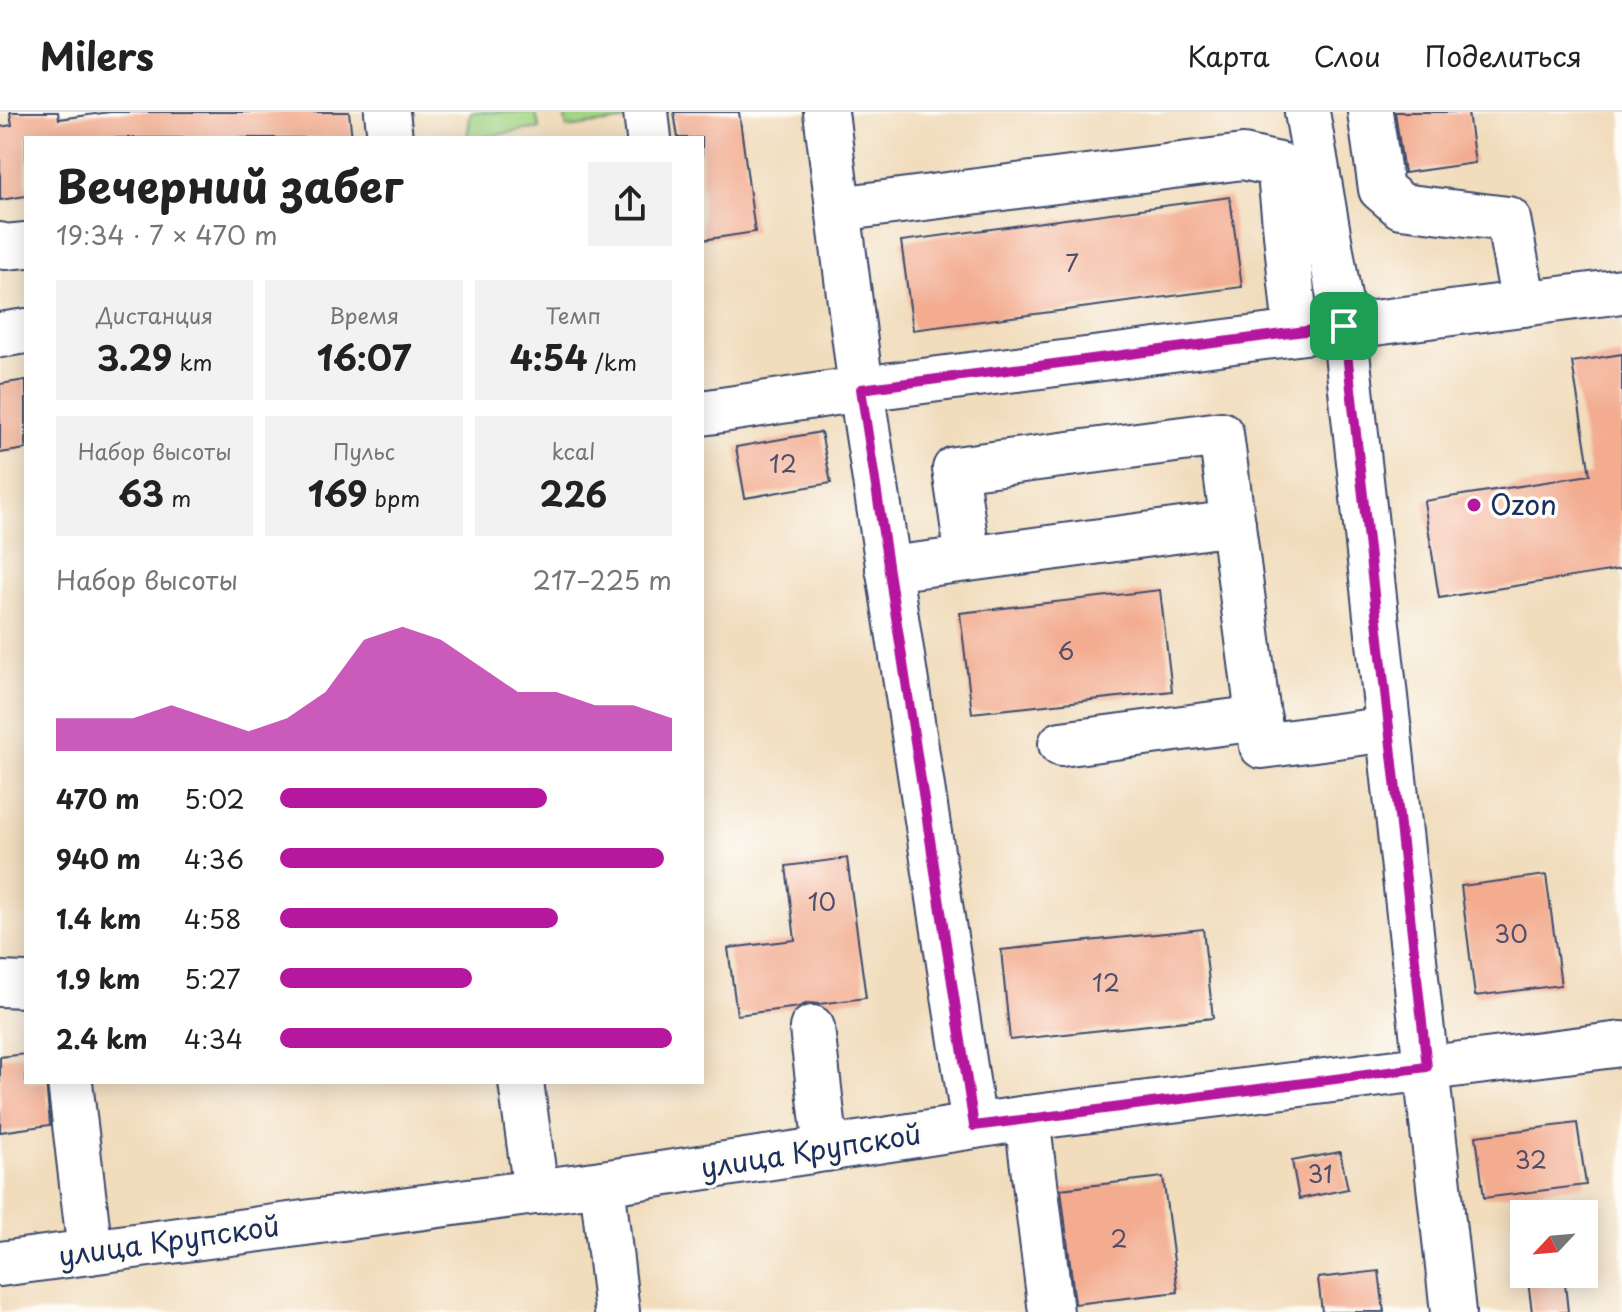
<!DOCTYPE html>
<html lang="ru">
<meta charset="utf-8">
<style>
:root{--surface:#fff;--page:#f2f2f2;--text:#222;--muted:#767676;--line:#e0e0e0;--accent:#b5179e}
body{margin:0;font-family:"Playpen Sans",sans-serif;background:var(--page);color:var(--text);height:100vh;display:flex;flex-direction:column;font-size:30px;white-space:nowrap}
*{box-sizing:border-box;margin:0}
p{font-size:26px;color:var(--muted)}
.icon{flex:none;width:44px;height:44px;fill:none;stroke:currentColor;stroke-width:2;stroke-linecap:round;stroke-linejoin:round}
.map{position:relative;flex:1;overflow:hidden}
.sheet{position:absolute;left:24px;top:24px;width:680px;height:948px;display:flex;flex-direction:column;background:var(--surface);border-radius:0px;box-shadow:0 4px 20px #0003}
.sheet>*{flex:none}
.needle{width:52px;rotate:244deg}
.fabs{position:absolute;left:1510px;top:1088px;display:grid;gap:16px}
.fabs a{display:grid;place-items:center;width:88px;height:88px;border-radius:0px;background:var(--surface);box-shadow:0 4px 20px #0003;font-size:40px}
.pin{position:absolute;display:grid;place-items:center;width:68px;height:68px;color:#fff;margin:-34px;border-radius:16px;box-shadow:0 4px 12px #0006}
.round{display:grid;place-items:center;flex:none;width:84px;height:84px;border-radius:0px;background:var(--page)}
.overview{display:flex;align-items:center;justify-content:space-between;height:136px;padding:0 32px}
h1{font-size:44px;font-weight:700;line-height:60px}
.metrics{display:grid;grid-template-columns:repeat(3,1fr);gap:12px;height:136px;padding:8px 32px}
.metrics div{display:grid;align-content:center;border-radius:0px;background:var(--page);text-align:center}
.metrics b{font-size:34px;font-weight:700}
.metrics small{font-size:22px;font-weight:400}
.metrics p{font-size:22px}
.chart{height:224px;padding:16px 32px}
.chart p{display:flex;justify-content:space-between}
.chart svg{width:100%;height:144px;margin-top:8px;fill:var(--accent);opacity:.7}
ul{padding:0 32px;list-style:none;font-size:26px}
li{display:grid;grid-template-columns:128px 96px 1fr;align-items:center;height:60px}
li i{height:20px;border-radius:10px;background:var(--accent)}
header{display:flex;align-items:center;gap:48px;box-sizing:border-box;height:112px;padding:0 40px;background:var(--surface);border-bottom:2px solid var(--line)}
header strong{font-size:38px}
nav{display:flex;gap:44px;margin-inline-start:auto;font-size:28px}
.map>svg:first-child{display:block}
.park{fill:url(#park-dots);stroke:#608272;stroke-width:2}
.pitch{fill:#a4d685;stroke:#608272;stroke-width:2}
.building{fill:#f3ac90}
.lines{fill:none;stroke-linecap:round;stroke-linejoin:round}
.minor-casing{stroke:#3b496c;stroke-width:48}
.minor{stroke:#fff;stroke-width:44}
.route-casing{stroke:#fff;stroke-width:16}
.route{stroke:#b5179e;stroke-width:10}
.poi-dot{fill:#b5179e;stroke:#fdfcf7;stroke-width:3}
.labels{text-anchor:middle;stroke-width:7;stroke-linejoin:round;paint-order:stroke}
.number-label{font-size:24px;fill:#514e6a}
.poi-label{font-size:28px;fill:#1b2f5e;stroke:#fdfcf7;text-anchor:start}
.street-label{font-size:28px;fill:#1b2f5e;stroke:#fdfcf7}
</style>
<header>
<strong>Milers</strong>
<nav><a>Карта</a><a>Слои</a><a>Поделиться</a></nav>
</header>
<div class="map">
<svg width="1622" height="1200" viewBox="0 0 1622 1200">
<defs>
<pattern id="park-dots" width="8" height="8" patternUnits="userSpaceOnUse" patternTransform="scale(2)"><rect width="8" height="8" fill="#a4d685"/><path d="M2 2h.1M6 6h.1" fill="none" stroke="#8db875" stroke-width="1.8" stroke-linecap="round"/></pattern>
</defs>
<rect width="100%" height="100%" fill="#fdfcf7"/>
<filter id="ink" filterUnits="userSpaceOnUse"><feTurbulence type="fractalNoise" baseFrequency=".0125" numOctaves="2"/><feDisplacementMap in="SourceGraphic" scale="16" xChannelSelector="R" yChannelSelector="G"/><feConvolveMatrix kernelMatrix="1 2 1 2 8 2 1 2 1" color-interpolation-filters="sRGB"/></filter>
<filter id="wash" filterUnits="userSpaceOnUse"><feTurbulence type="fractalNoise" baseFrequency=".006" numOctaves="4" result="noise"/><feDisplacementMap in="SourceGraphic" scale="32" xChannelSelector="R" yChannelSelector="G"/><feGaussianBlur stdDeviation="1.8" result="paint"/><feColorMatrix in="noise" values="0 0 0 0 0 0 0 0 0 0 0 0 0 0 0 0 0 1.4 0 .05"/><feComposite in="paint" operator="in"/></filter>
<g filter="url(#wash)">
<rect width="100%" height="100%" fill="#f1dcbc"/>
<polygon class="park" points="564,0 638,0 638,4 622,9 567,16"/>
<path class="pitch" d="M 471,0 L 535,0 L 540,17 C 514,17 493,26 467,26 Z"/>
<g id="blocks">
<g class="building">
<polygon points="10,0 58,0 59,7 110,0 349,0 352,26 26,26 26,84 0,88 0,15 12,13"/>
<polygon points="674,0 739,0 755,120 702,128 702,26 678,26"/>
<polygon points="1395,0 1468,0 1475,51 1404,61"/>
<polygon points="1230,85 1242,175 913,218 901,129"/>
<polygon points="1622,242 1622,457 1439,486 1424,389 1590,363 1572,250"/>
<polygon points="26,268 26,337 0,341 0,272"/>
<polygon points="821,320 831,371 745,386 736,335"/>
<polygon points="1160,478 1172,579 972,601 960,501"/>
<polygon points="847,746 866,886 819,892 808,891 799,895 737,903 728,836 795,828 786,754"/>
<polygon points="1546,763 1561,873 1475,884 1461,774"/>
<polygon points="1203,817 1213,906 1010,928 1001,838"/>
<polygon points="26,942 26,970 46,970 50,1013 0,1020 0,945"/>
<polygon points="1577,1011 1586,1073 1484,1086 1476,1024"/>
<polygon points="1340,1040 1348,1077 1299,1087 1292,1049"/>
<polygon points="1163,1065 1178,1180 1075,1192 1061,1077"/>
<polygon points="1379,1159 1384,1200 1322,1200 1318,1166"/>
<polygon points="1527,1162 1564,1162 1568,1200 1532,1200"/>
</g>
</g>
</g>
<g filter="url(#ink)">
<use href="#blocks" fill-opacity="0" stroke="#3b496c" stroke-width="2"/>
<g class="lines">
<defs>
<g id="minor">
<polyline points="387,0 390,26"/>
<polyline points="646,0 649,26"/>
<polyline points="826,0 861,277 974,1014"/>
<polyline points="1307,0 1344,214 1453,1200"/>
<polyline points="1370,0 1381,77 1401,94 1508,107 1524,192"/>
<polyline points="838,97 1243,45 1279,53 1296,220"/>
<polyline points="0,133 5,135 26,133"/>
<polyline points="0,223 26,219"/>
<polyline points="702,301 861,277 1622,179"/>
<polyline points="968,447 1233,411"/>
<polyline points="888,457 968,447 955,357 1221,322 1262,634 1389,617"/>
<polyline points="1061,632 1259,606"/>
<polyline points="0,872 26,873"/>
<polyline points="812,916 826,1037"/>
<polyline points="70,970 90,1140"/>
<polyline points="521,970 536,1080"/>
<polyline points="1027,1006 1051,1200"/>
<polyline points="602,1071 617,1200"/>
<polyline points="0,1152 602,1071 1027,1006 1622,932"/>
</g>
</defs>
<use href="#minor" class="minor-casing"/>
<use href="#minor" class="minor"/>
</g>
</g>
<g class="lines" filter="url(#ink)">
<defs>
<polygon id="route" points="1344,214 1427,955 974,1014 861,277"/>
</defs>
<use href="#route" class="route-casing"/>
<use href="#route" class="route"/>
</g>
<circle class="poi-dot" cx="1474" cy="393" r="8"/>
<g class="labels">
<g class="number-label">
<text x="1072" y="160">7</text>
<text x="783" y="361">12</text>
<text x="1066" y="548">6</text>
<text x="822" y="799">10</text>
<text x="1511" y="831">30</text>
<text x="1106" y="880">12</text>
<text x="1531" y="1057">32</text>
<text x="1320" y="1071">31</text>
<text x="1119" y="1136">2</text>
</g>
<g class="poi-label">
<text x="1490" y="403">Ozon</text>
</g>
<g class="street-label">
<text transform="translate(811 1039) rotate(-9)" y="10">улица Крупской</text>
<text transform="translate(169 1129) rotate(-8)" y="10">улица Крупской</text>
</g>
</g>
</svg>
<div class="fabs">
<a><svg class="needle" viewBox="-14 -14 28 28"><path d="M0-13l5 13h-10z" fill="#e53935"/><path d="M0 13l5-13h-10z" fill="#767676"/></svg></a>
</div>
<div class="pin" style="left:1344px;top:214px;background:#1e9e55"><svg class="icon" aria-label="arrive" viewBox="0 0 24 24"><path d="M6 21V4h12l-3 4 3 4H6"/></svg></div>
<section class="sheet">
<div class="overview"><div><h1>Вечерний забег</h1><p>19:34 · 7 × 470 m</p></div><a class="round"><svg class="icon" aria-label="share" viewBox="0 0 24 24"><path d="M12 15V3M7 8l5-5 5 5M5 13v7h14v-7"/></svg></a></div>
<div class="metrics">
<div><p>Дистанция</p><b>3.29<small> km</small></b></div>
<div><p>Время</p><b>16:07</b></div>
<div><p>Темп</p><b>4:54<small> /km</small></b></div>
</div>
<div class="metrics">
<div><p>Набор высоты</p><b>63<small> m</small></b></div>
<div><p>Пульс</p><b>169<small> bpm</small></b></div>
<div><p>kcal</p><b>226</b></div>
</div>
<div class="chart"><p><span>Набор высоты</span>217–225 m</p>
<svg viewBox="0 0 160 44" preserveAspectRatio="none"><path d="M0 44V34L10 34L20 34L30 30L40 34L50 38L60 34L70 26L80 10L90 6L100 10L110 18L120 26L130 26L140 30L150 30L160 34V44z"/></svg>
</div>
<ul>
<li><b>470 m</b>5:02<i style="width:68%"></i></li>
<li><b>940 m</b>4:36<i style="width:98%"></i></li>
<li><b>1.4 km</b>4:58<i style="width:71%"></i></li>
<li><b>1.9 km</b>5:27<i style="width:49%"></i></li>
<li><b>2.4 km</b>4:34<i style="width:100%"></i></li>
</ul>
</section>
</div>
